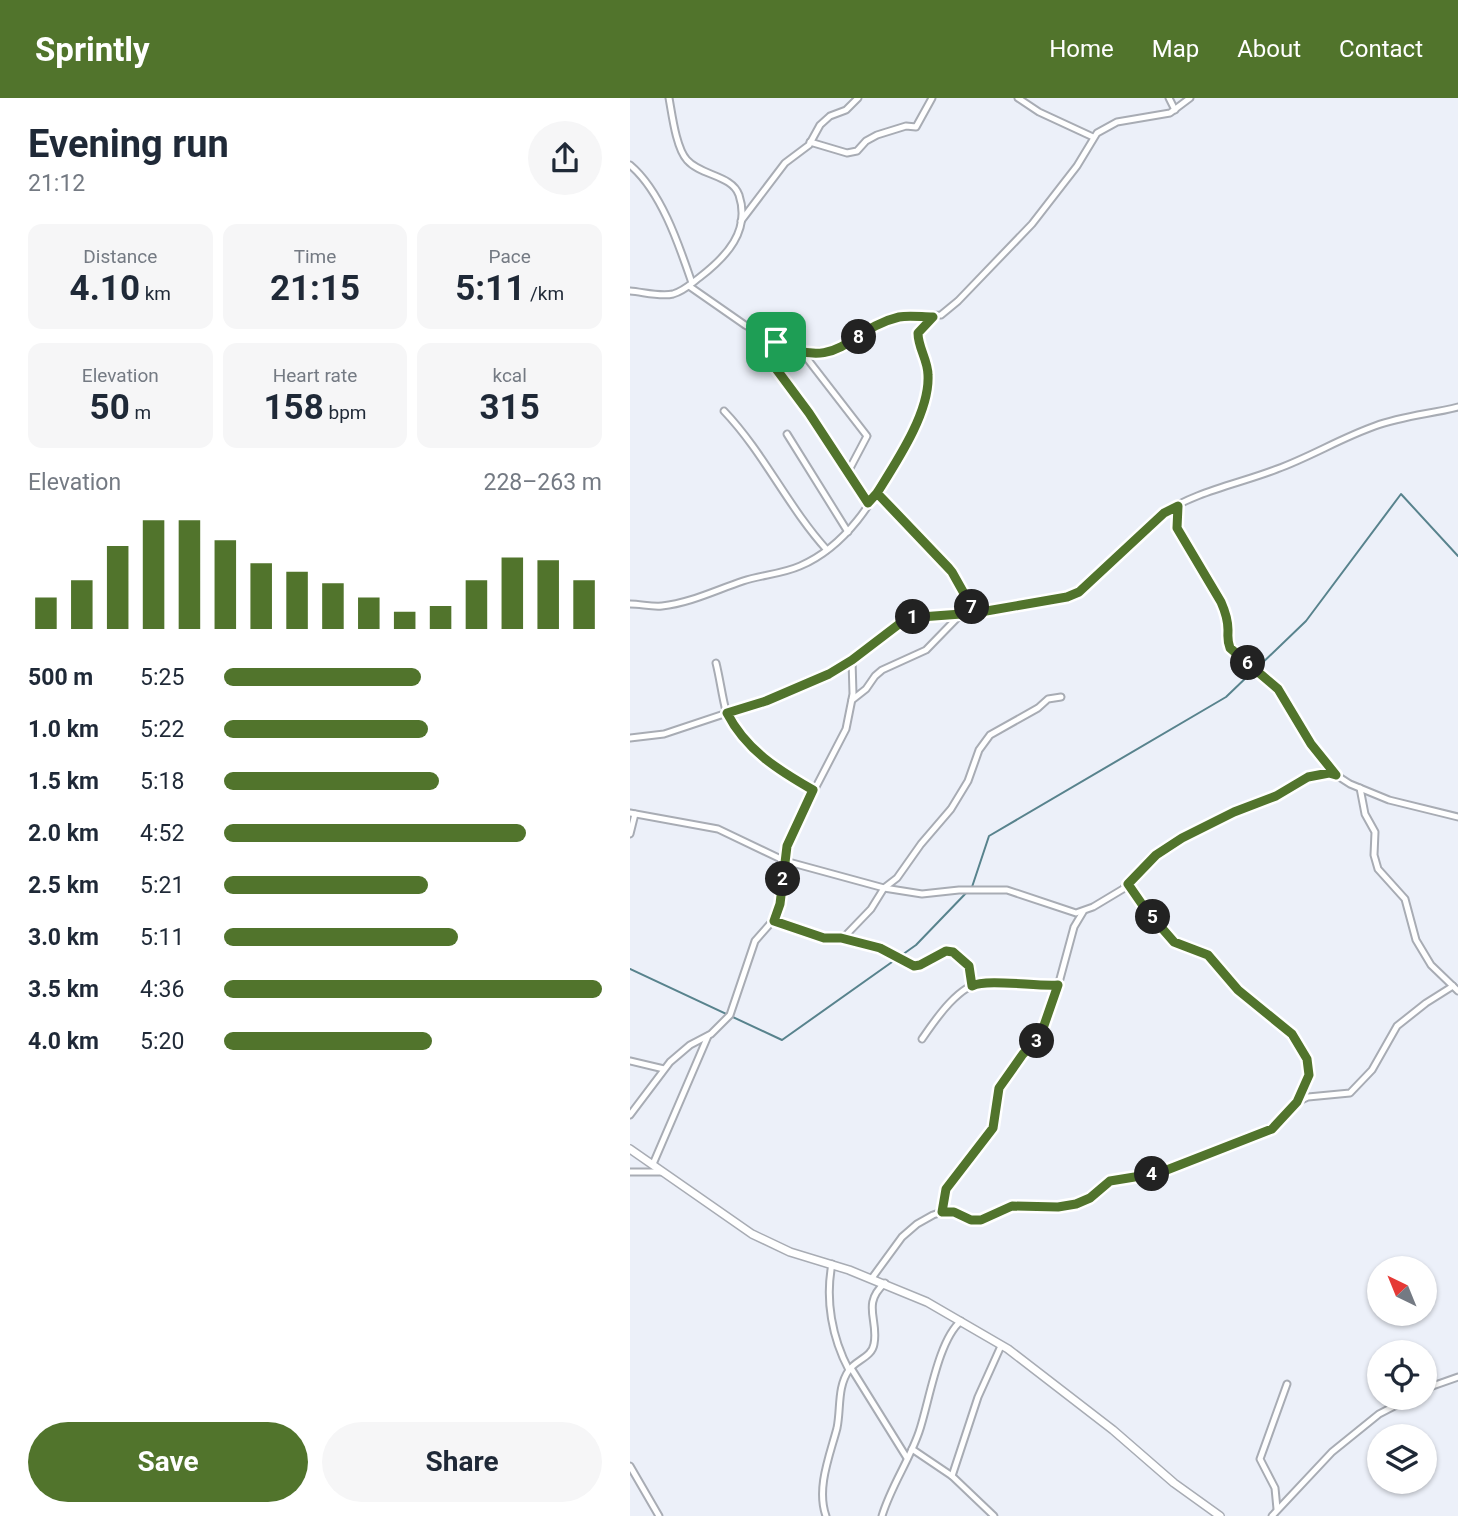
<!DOCTYPE html>
<meta charset="utf-8">
<style>
:root{--surface:#fff;--page:#f6f6f7;--text:#1f2937;--muted:#747a83;--accent:#51742c}
body{margin:0;font-family:Roboto,sans-serif;background:var(--page);color:var(--text);height:100vh;display:flex;flex-direction:column;font-size:26px;white-space:nowrap}
*{box-sizing:border-box;margin:0}
p{font-size:23px;color:var(--muted)}
.icon{flex:none;width:38px;height:38px;fill:none;stroke:currentColor;stroke-width:2;stroke-linecap:round;stroke-linejoin:round}
.map{position:relative;flex:1;overflow:hidden}
.drawer{display:flex;flex-direction:column;background:var(--surface);width:630px}
.drawer>*{flex:none}
.needle{width:46px;rotate:317deg}
.tools{position:absolute;left:737px;top:1158px;display:grid;gap:14px}
.tools a{display:grid;place-items:center;width:70px;height:70px;border-radius:50%;background:var(--surface);box-shadow:0 2px 5px #0004;font-size:35px}
.pin{position:absolute;display:grid;place-items:center;width:60px;height:60px;color:#fff;margin:-30px;border-radius:14px;box-shadow:0 4px 10px #0006}
.km{position:absolute;width:35px;height:35px;margin:-18px;border-radius:50%;background:#222;color:#fff;font-size:19px;line-height:35px;text-align:center}
.round{display:grid;place-items:center;flex:none;width:74px;height:74px;border-radius:37px;background:var(--page)}
.summary{display:flex;align-items:center;justify-content:space-between;height:119px;padding:0 28px}
h1{font-size:38px;font-weight:700;line-height:52px}
.stats{display:grid;grid-template-columns:repeat(3,1fr);gap:10px;height:119px;padding:7px 28px}
.stats div{display:grid;align-content:center;border-radius:14px;background:var(--page);text-align:center}
.stats b{font-size:35px;font-weight:700}
.stats small{font-size:19px;font-weight:400}
.stats p{font-size:19px}
.chart{height:196px;padding:14px 28px}
.chart p{display:flex;justify-content:space-between}
.chart svg{width:100%;height:126px;margin-top:7px;stroke:var(--accent);stroke-width:6}
.cta{display:flex;gap:14px;margin-top:auto;padding:14px 28px}
.cta a{flex:1;height:80px;border-radius:42px;background:var(--accent);color:#fff;font-size:28px;font-weight:700;line-height:80px;text-align:center}
.cta a+a{background:var(--page);color:var(--text)}
ul{padding:0 28px;list-style:none;font-size:23px}
li{display:grid;grid-template-columns:112px 84px 1fr;align-items:center;height:52px}
li i{height:18px;border-radius:9px;background:var(--accent)}
header{display:flex;align-items:center;gap:42px;box-sizing:border-box;height:98px;padding:0 35px;background:var(--accent);color:#fff}
header strong{font-size:33px}
nav{display:flex;gap:38px;margin-inline-start:auto;font-size:24px}
main{display:flex;flex:1;min-height:0}
.map>svg:first-child{display:block}
.lines{fill:none;stroke-linecap:round;stroke-linejoin:round}
.stream{stroke:#58838d;stroke-width:2}
.street-casing{stroke:#a8acb4;stroke-width:9}
.secondary-casing{stroke:#a8acb4;stroke-width:10}
.street{stroke:#fff;stroke-width:5}
.secondary{stroke:#fff;stroke-width:7}
.route-casing{stroke:#fff;stroke-width:14}
.route{stroke:#51742c;stroke-width:9}
</style>
<header>
<strong>Sprintly</strong>
<nav><a>Home</a><a>Map</a><a>About</a><a>Contact</a></nav>
</header>
<main>
<section class="drawer">
<div class="summary"><div><h1>Evening run</h1><p>21:12</p></div><a class="round"><svg class="icon" aria-label="share" viewBox="0 0 24 24"><path d="M12 15V3M7 8l5-5 5 5M5 13v7h14v-7"/></svg></a></div>
<div class="stats">
<div><p>Distance</p><b>4.10<small> km</small></b></div>
<div><p>Time</p><b>21:15</b></div>
<div><p>Pace</p><b>5:11<small> /km</small></b></div>
</div>
<div class="stats">
<div><p>Elevation</p><b>50<small> m</small></b></div>
<div><p>Heart rate</p><b>158<small> bpm</small></b></div>
<div><p>kcal</p><b>315</b></div>
</div>
<div class="chart"><p><span>Elevation</span>228–263 m</p>
<svg viewBox="0 0 160 44" preserveAspectRatio="none"><path d="M5 44V33M15 44V27M25 44V15M35 44V6M45 44V6M55 44V13M65 44V21M75 44V24M85 44V28M95 44V33M105 44V38M115 44V36M125 44V27M135 44V19M145 44V20M155 44V27"/></svg>
</div>
<ul>
<li><b>500 m</b>5:25<i style="width:52%"></i></li>
<li><b>1.0 km</b>5:22<i style="width:54%"></i></li>
<li><b>1.5 km</b>5:18<i style="width:57%"></i></li>
<li><b>2.0 km</b>4:52<i style="width:80%"></i></li>
<li><b>2.5 km</b>5:21<i style="width:54%"></i></li>
<li><b>3.0 km</b>5:11<i style="width:62%"></i></li>
<li><b>3.5 km</b>4:36<i style="width:100%"></i></li>
<li><b>4.0 km</b>5:20<i style="width:55%"></i></li>
</ul>
<div class="cta"><a>Save</a><a>Share</a></div>
</section>
<div class="map">
<svg width="828" height="1418" viewBox="0 0 828 1418">
<rect width="100%" height="100%" fill="#ecf0f9"/>
<g class="lines">
<g class="stream">
<polyline points="627,570 676,523 771,396 828,458"/>
<polyline points="342,789 359,738 596,599 622,574"/>
<polyline points="0,871 152,942 286,847 338,793"/>
</g>
<defs>
<g id="street">
<polyline points="388,0 409,14 463,39"/>
<polyline points="539,0 545,12"/>
<polyline points="180,44 217,55 227,53 236,43 247,37 276,28 286,29 302,0"/>
<path d="M 0,67 C 31,93 49,147 62,185"/>
<polyline points="111,123 155,65 179,47 190,27 200,18 216,12 228,0"/>
<polyline points="59,188 115,227 156,249 172,254 205,252 242,230 271,219 311,217 328,203 402,126 447,68 467,35 487,24 540,15 560,0"/>
<path d="M 0,193 C 13,194 30,199 43,196 C 54,193 62,185 70,179 C 96,159 121,133 109,97 C 102,77 71,78 57,62 C 46,50 42,16 39,0"/>
<polyline points="146,244 141,261 144,267 179,315 238,406"/>
<polyline points="172,254 237,338 218,374"/>
<path d="M 94,313 C 134,355 158,409 197,452"/>
<polyline points="157,336 218,434"/>
<polyline points="247,395 322,474 345,515"/>
<path d="M 548,408 C 540,447 582,477 594,512 C 599,524 595,538 600,550 L 648,591 L 681,646 L 705,676"/>
<path d="M 0,506 C 11,506 21,509 32,508 C 60,505 86,492 113,483 C 131,477 152,476 170,468 C 217,448 244,402 267,359 C 278,340 293,319 297,297 C 303,271 288,257 288,235 L 303,219"/>
<path d="M 86,565 C 90,581 92,598 96,613 C 107,650 153,675 183,692"/>
<polyline points="222,602 236,591 245,578 252,572 296,552 330,517"/>
<path d="M 0,640 L 34,636 L 151,597 L 199,576 L 222,562 L 277,520 L 338,516 L 437,500 C 476,482 498,440 533,416 C 563,394 612,385 647,371 C 680,359 711,340 745,328 C 772,318 800,316 828,309"/>
<polyline points="730,690 735,716 745,734 744,757 748,771 775,801 786,842 801,867 828,893"/>
<polyline points="0,715 88,731 155,763 254,790 292,796 329,792 377,792 446,815 463,809 493,791 526,757 552,740 603,714 646,698 678,679 689,676 706,677 720,686 759,702 828,719"/>
<polyline points="0,736 5,716"/>
<path d="M 498,786 C 512,804 524,826 541,841 C 550,849 566,848 575,856 C 587,865 596,881 608,891 C 643,925 701,946 667,1004"/>
<path d="M 143,823 C 160,829 200,848 216,837 L 241,811 L 254,790 L 267,780 L 291,746 L 321,711 L 338,683 L 349,652 L 360,637 L 408,610 L 418,601 L 431,599"/>
<polyline points="211,840 250,850 284,868 290,867 316,853 323,854 339,868 342,888"/>
<path d="M 292,941 C 305,922 329,886 354,884 L 412,889 L 428,887"/>
<polyline points="0,963 34,971"/>
<polyline points="0,1017 40,964 60,947 81,936 100,917 125,843 147,818 156,753 160,739 216,631 223,596 222,562"/>
<polyline points="23,1066 78,938"/>
<polyline points="0,1074 32,1074"/>
<polyline points="312,1114 314,1099 319,1085 333,1071 363,1030 369,990 375,980 412,935 424,903 444,829 453,814"/>
<path d="M 202,1166 C 195,1202 202,1240 219,1272"/>
<polyline points="242,1180 272,1139 287,1126 303,1117 312,1114 324,1114 341,1122 351,1122 382,1108 428,1109 446,1106 460,1100 480,1083 529,1075 642,1031 667,1004 678,999 720,995 742,972 767,928 796,905 823,888"/>
<polyline points="221,1270 277,1360"/>
<polyline points="794,1291 828,1279"/>
<polyline points="282,1351 322,1378 364,1418"/>
<polyline points="0,1368 29,1418"/>
<polyline points="322,1378 348,1299 371,1248"/>
<polyline points="647,1411 645,1390 630,1361 657,1286"/>
<path d="M 196,1418 C 186,1390 200,1357 207,1330 C 211,1311 207,1289 219,1272 C 226,1262 242,1259 244,1246 C 249,1222 231,1206 255,1185"/>
<path d="M 252,1418 C 261,1388 279,1363 289,1334 C 299,1305 308,1242 331,1223"/>
<polyline points="642,1418 702,1354 749,1316 780,1300"/>
</g>
<polyline id="secondary" points="0,1051 122,1136 160,1154 219,1172 297,1204 378,1251 483,1332 544,1385 590,1418"/>
</defs>
<use href="#street" class="street-casing"/>
<use href="#secondary" class="secondary-casing"/>
<use href="#street" class="street"/>
<use href="#secondary" class="secondary"/>
</g>
<g class="lines">
<defs>
<path id="route" d="M 146,244 L 141,261 L 144,268 L 179,315 L 238,405 L 247,395 L 322,474 L 345,515 L 277,520 L 222,562 L 199,576 L 136,603 L 97,615 C 116,652 148,672 183,692 L 157,748 L 150,806 L 144,823 L 194,840 L 211,840 L 250,850 L 284,868 L 290,867 L 316,853 L 323,854 L 339,868 L 342,888 C 356,880 408,889 428,887 L 410,939 L 393,956 L 369,990 L 363,1030 L 316,1091 L 312,1114 L 324,1114 L 341,1122 L 351,1122 L 382,1108 L 428,1109 L 446,1106 L 460,1100 L 480,1083 L 529,1075 L 642,1031 L 667,1004 L 679,977 L 677,961 L 662,936 L 608,892 L 578,857 L 544,844 L 516,812 L 498,786 L 526,757 L 552,740 L 604,714 L 646,698 L 678,679 L 699,675 L 706,677 L 681,646 L 648,591 L 600,550 C 597,543 598,539 598,532 C 598,522 595,513 591,504 L 547,430 L 548,408 L 534,415 L 449,494 L 437,499 L 345,515 L 322,474 L 318,469 L 247,395 C 267,363 300,314 298,277 C 298,262 288,250 288,235 L 303,219 C 292,219 279,217 269,219 C 218,231 210,276 146,244"/>
</defs>
<use href="#route" class="route-casing"/>
<use href="#route" class="route"/>
</g>
</svg>
<div class="tools">
<a><svg class="needle" viewBox="-14 -14 28 28"><path d="M0-13l5 13h-10z" fill="#e53935"/><path d="M0 13l5-13h-10z" fill="#747a83"/></svg></a>
<a><svg class="icon" aria-label="locate" viewBox="0 0 24 24"><circle cx="12" cy="12" r="6"/><path d="M12 2v4M12 18v4M2 12h4M18 12h4"/></svg></a>
<a><svg class="icon" aria-label="layers" viewBox="0 0 24 24"><path d="M12 4l9 5-9 5-9-5zM3 14l9 5 9-5"/></svg></a>
</div>
<div class="pin" style="left:146px;top:244px;background:#1e9e55"><svg class="icon" aria-label="arrive" viewBox="0 0 24 24"><path d="M6 21V4h12l-3 4 3 4H6"/></svg></div>
<b class="km" style="left:283px;top:519px">1</b>
<b class="km" style="left:153px;top:781px">2</b>
<b class="km" style="left:407px;top:943px">3</b>
<b class="km" style="left:522px;top:1076px">4</b>
<b class="km" style="left:523px;top:819px">5</b>
<b class="km" style="left:618px;top:565px">6</b>
<b class="km" style="left:342px;top:509px">7</b>
<b class="km" style="left:229px;top:239px">8</b>
</div>
</main>
